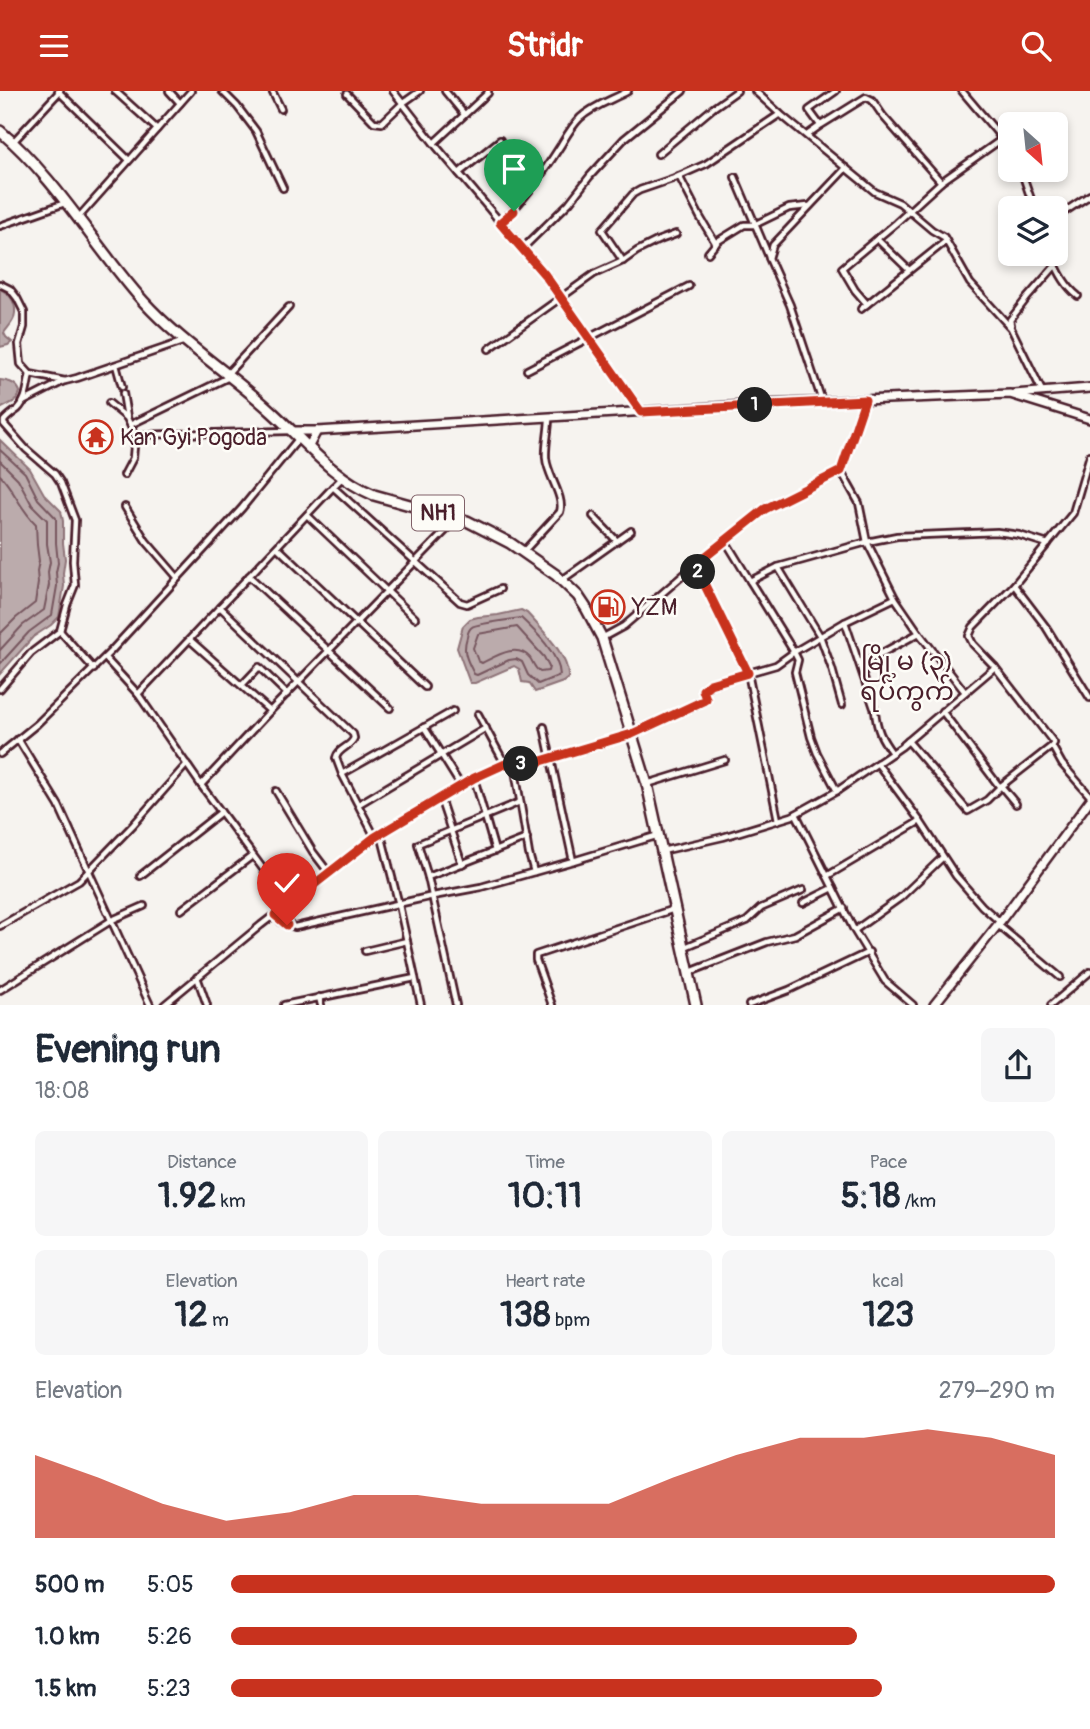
<!DOCTYPE html>
<meta charset="utf-8">
<style>
:root{--surface:#fff;--page:#f6f6f7;--text:#1f2937;--muted:#747a83;--accent:#c8321e}
body{margin:0;font-family:Pangolin,"Noto Sans Myanmar",sans-serif;background:var(--page);color:var(--text);height:100vh;display:flex;flex-direction:column;font-size:26px;white-space:nowrap}
*{box-sizing:border-box;margin:0}
p{font-size:23px;color:var(--muted)}
.icon{flex:none;width:38px;height:38px;fill:none;stroke:currentColor;stroke-width:2;stroke-linecap:round;stroke-linejoin:round}
.map{position:relative;height:914px;overflow:hidden}
.side{display:flex;flex-direction:column;background:var(--surface);flex:1}
.side>*{flex:none}
.needle{width:46px;rotate:153deg}
.controls{position:absolute;left:998px;top:21px;display:grid;gap:14px}
.controls a{display:grid;place-items:center;width:70px;height:70px;border-radius:10px;background:var(--surface);box-shadow:0 4px 10px #0003;font-size:35px}
.pin{position:absolute;display:grid;place-items:center;width:60px;height:60px;color:#fff;margin:-72px -30px;border-radius:50% 50% 50% 0;rotate:-45deg;box-shadow:0 0 7px #0007}
.pin .icon{rotate:45deg}
.km{position:absolute;width:35px;height:35px;margin:-18px;border-radius:50%;background:#222;color:#fff;font-size:19px;line-height:35px;text-align:center}
.round{display:grid;place-items:center;flex:none;width:74px;height:74px;border-radius:10px;background:var(--page)}
.summary{display:flex;align-items:center;justify-content:space-between;height:119px;padding:0 35px}
h1{font-size:38px;font-weight:800;line-height:52px}
.stats{display:grid;grid-template-columns:repeat(3,1fr);gap:10px;height:119px;padding:7px 35px}
.stats div{display:grid;align-content:center;border-radius:10px;background:var(--page);text-align:center}
.stats b{font-size:35px;font-weight:800}
.stats small{font-size:19px;font-weight:400}
.stats p{font-size:19px}
.chart{height:196px;padding:14px 35px}
.chart p{display:flex;justify-content:space-between}
.chart svg{width:100%;height:126px;margin-top:7px;fill:var(--accent);opacity:.7}
ul{padding:0 35px;list-style:none;font-size:23px}
li{display:grid;grid-template-columns:112px 84px 1fr;align-items:center;height:52px}
li i{height:18px;border-radius:9px;background:var(--accent)}
header{display:flex;justify-content:space-between;align-items:center;height:91px;padding:0 35px;background:var(--accent);color:#fff;font-size:32px;font-weight:800}
.map>svg:first-child{display:block}
.water{fill:#bbabac;stroke:#8e7378;stroke-width:2}
.lines{fill:none;stroke-linecap:round;stroke-linejoin:round}
.shore{stroke:#77575f;stroke-width:2}
.street-casing{stroke:#4a1f2b;stroke-width:10}
.secondary-casing{stroke:#4a1f2b;stroke-width:12}
.highway-casing{stroke:#4a1f2b;stroke-width:14}
.street{stroke:#fdfcf7;stroke-width:4.5}
.secondary{stroke:#fdfcf7;stroke-width:7}
.highway{stroke:#fdfcf7;stroke-width:9}
.route-casing{stroke:#fff;stroke-width:14}
.route{stroke:#c8321e;stroke-width:9}
.labels{text-anchor:middle;stroke-width:5;stroke-linejoin:round;paint-order:stroke}
.shield{fill:#fdfcf7;stroke:#806168;stroke-width:2}
.shield-label{font-size:21px;font-weight:bold;fill:#4a1f2b}
.poi-label{font-size:23px;fill:#4a1f2b;stroke:#fdfcf7;text-anchor:start}
.quarter-label{font-size:26px;fill:#4a1f2b;stroke:#fdfcf7}
</style>
<header><svg class="icon" aria-label="menu" viewBox="0 0 24 24"><path d="M4 6h16M4 12h16M4 18h16"/></svg>Stridr<svg class="icon" aria-label="search" viewBox="0 0 24 24"><circle cx="10" cy="10" r="6"/><path d="M15 15l6 6"/></svg></header>
<div class="map">
<svg width="1090" height="914" viewBox="0 0 1090 914">
<rect width="100%" height="100%" fill="#f6f3ef"/>
<filter id="ink" filterUnits="userSpaceOnUse"><feTurbulence type="fractalNoise" baseFrequency=".0143" numOctaves="2"/><feDisplacementMap in="SourceGraphic" scale="14" xChannelSelector="R" yChannelSelector="G"/><feConvolveMatrix kernelMatrix="1 2 1 2 8 2 1 2 1" color-interpolation-filters="sRGB"/></filter>
<g filter="url(#ink)">
<g class="water">
<path d="M 0,198 C 11,203 18,214 14,227 C 12,233 7,237 4,242 L 6,246 L 12,251 L 8,254 L 0,256 Z"/>
<path d="M 0,289 C 9,290 17,292 20,301 L 17,309 L 0,318 Z"/>
<polygon points="0,349 30,378 44,403 61,420 63,430 63,452 65,468 63,482 64,495 59,526 51,534 33,546 0,583"/>
<path d="M 521,519 L 527,522 C 541,538 570,565 568,587 L 563,591 L 535,601 L 529,592 L 522,591 L 519,578 L 514,575 L 475,592 L 470,592 L 457,557 L 463,535 L 470,528 L 478,526 L 498,524 Z"/>
</g>
<g class="lines">
<g class="shore">
<polyline points="0,359 25,382 38,408 56,427 56,452 58,472 56,481 57,495 52,524 29,541 0,573"/>
<polyline points="0,370 18,388 32,414 47,429 47,453 50,471 48,481 49,494 44,519 23,534 0,559"/>
<path d="M 0,384 C 15,400 20,418 36,433 L 37,454 L 39,470 L 37,480 L 38,492 L 35,512 L 16,527 L 0,543"/>
<path d="M 521,527 C 536,541 559,563 560,584 L 538,593 L 528,584 L 522,571 L 516,568 L 509,569 L 477,584 L 474,583 C 467,569 462,561 467,546 C 468,542 468,539 472,536 C 475,533 514,528 521,527 Z"/>
<path d="M 517,536 L 544,566 L 549,576 L 548,580 L 540,581 C 534,577 534,573 530,567 C 517,551 496,565 482,572 L 478,570 L 473,557 L 478,543 Z"/>
</g>
<defs>
<g id="street">
<polyline points="58,0 129,69"/>
<polyline points="115,0 157,38"/>
<polyline points="169,0 180,12"/>
<polyline points="222,0 237,15 256,40 283,97"/>
<polyline points="272,0 281,18"/>
<polyline points="393,0 436,55 545,184 641,320"/>
<polyline points="445,0 464,23"/>
<polyline points="755,0 780,23 875,101 900,112 932,139 944,146 970,192 1011,237 1042,300"/>
<polyline points="962,0 995,39 1010,59"/>
<polyline points="347,3 374,31 382,32 403,12 420,0"/>
<polyline points="820,34 809,19 836,0"/>
<polyline points="807,44 821,34 866,6 872,9 883,25 941,91"/>
<polyline points="13,51 60,0"/>
<polyline points="434,52 488,2 488,0"/>
<polyline points="658,63 713,17 737,0"/>
<polyline points="1021,79 1034,117"/>
<polyline points="459,82 500,49"/>
<polyline points="679,85 700,126 716,153"/>
<polyline points="735,86 769,166"/>
<polyline points="78,127 191,0"/>
<polyline points="1055,127 1090,104"/>
<path d="M 500,132 C 524,110 544,81 561,54 C 567,44 572,35 580,27 C 594,14 612,9 628,0"/>
<polyline points="0,135 65,112"/>
<polyline points="877,148 909,179"/>
<polyline points="522,158 569,112 590,85 624,48 683,0"/>
<polyline points="708,162 718,150 744,134 754,134 789,117 808,115"/>
<path d="M 1051,163 C 1057,179 1065,195 1078,205"/>
<polyline points="623,170 602,139 633,103 640,99 672,88 706,73 780,23"/>
<polyline points="0,193 10,198 17,207 24,221 24,236 19,253 21,273 30,283 65,290 77,287 185,250"/>
<polyline points="867,213 855,199 842,177 896,132 941,91 1002,48"/>
<polyline points="861,218 946,150"/>
<polyline points="1011,234 1010,229 1027,207 1055,175"/>
<polyline points="489,258 594,183 623,170 637,160 657,150 676,143"/>
<polyline points="116,274 122,296"/>
<polyline points="527,279 689,195"/>
<polyline points="228,282 289,216"/>
<polyline points="123,302 127,326"/>
<polyline points="822,310 790,214 769,167 773,154 846,77"/>
<polyline points="23,311 64,290"/>
<polyline points="109,312 127,327 135,344 289,340"/>
<polyline points="132,333 229,286"/>
<polyline points="1090,364 1073,422 1014,494 973,536 969,545 973,553 995,576 1054,652 1052,655 1062,673 1090,705"/>
<polyline points="841,380 859,412 867,451 895,507 919,542 965,601"/>
<polyline points="124,384 133,367 135,344"/>
<polyline points="342,387 333,396 460,511 467,513 500,498"/>
<polyline points="125,416 146,450 178,487"/>
<polyline points="307,424 415,527"/>
<polyline points="593,425 617,450"/>
<polyline points="725,449 750,490"/>
<polyline points="277,456 425,596"/>
<path d="M 523,461 L 560,421 C 565,406 547,384 546,367 C 545,354 549,340 549,327"/>
<polyline points="695,474 748,582 778,729"/>
<polyline points="778,476 820,545 832,578 842,614"/>
<polyline points="249,485 390,617"/>
<polyline points="562,489 631,440"/>
<polyline points="1014,494 1046,536 1090,607"/>
<polyline points="895,507 845,531 794,561 750,490 778,476 867,451 897,445 997,441 1019,444 1048,453"/>
<path d="M 220,516 L 353,643 L 354,647 C 351,656 338,657 336,667 L 342,683 L 375,746"/>
<path d="M 845,531 L 875,620 C 877,639 881,647 892,662"/>
<polyline points="60,540 94,578"/>
<polyline points="602,547 624,535 695,474 765,418 841,380 864,310"/>
<polyline points="190,549 270,620"/>
<polyline points="105,567 138,603 201,694 289,813"/>
<polyline points="860,574 919,542"/>
<polyline points="242,594 259,576 287,603"/>
<path d="M 0,598 L 31,562 L 60,540 L 67,514 L 75,494 L 73,470 L 75,429 L 61,392 L 55,383 L 26,358 L 4,333 L 4,330 C 8,325 13,322 18,318 C 27,309 27,295 30,283"/>
<polyline points="138,603 333,396"/>
<polyline points="942,620 999,695 1001,695 1016,713"/>
<polyline points="478,623 505,673"/>
<polyline points="424,636 461,695"/>
<polyline points="544,636 573,770 659,744"/>
<polyline points="18,648 59,715 150,914"/>
<polyline points="908,650 968,720 987,709 1001,695 1052,655"/>
<polyline points="0,663 37,633 111,560 242,417 299,347"/>
<polyline points="877,672 920,730 956,785 982,815 1000,831"/>
<polyline points="514,673 529,763 534,781"/>
<polyline points="342,683 453,620"/>
<polyline points="474,687 495,760"/>
<polyline points="647,693 725,669"/>
<polyline points="201,694 270,620 457,428"/>
<polyline points="276,700 313,761 329,782"/>
<polyline points="440,707 462,773"/>
<polyline points="359,713 486,637"/>
<polyline points="796,723 854,839 885,890 913,914"/>
<polyline points="381,743 399,814 421,914"/>
<polyline points="662,760 723,746 792,725 837,700 901,656 995,576"/>
<polyline points="140,785 221,721"/>
<polyline points="827,785 920,730"/>
<polyline points="428,786 418,753 520,711"/>
<polyline points="803,812 833,797"/>
<polyline points="181,819 252,765"/>
<polyline points="275,824 281,831 295,836 433,805 481,796 573,770"/>
<polyline points="998,834 1060,886"/>
<polyline points="0,835 79,790 133,734 187,673"/>
<polyline points="855,839 900,807 943,766"/>
<polyline points="685,856 747,830 761,817 803,799"/>
<polyline points="365,860 407,850"/>
<polyline points="690,881 767,851 795,844 844,817"/>
<polyline points="197,886 207,914"/>
<polyline points="0,899 112,829 144,815"/>
<polyline points="319,906 321,914"/>
<polyline points="164,914 261,834 375,746 474,687 505,673 531,673 632,643 703,610 706,608 703,599 710,593 776,574 794,561 798,569 795,581 811,646 817,662 837,700"/>
<polyline points="284,914 415,887"/>
<polyline points="456,914 428,786 527,747"/>
<polyline points="552,914 536,869 536,864 674,818"/>
<polyline points="749,914 789,899 869,861"/>
<polyline points="1051,914 1090,881"/>
</g>
<g id="secondary">
<polyline points="1014,303 1090,297"/>
<polyline points="293,340 317,340 764,313 1010,303 1090,328"/>
<polyline points="309,355 317,340"/>
<polyline points="934,914 1000,831 1090,709"/>
</g>
<path id="highway" d="M 0,40 C 57,88 94,155 143,210 C 181,252 231,283 272,321 C 304,350 333,387 374,404 L 467,430 L 510,452 L 556,484 L 578,505 L 586,517 L 602,547 L 647,693 L 696,914"/>
</defs>
<use href="#street" class="street-casing"/>
<use href="#secondary" class="secondary-casing"/>
<use href="#highway" class="highway-casing"/>
<use href="#street" class="street"/>
<use href="#secondary" class="secondary"/>
<use href="#highway" class="highway"/>
</g>
</g>
<g class="lines" filter="url(#ink)">
<defs>
<polyline id="route" points="287,834 275,824 375,746 474,687 505,673 531,673 632,643 703,610 706,608 703,599 710,593 748,582 695,474 765,418 841,380 865,309 641,321 545,184 500,132 514,120"/>
</defs>
<use href="#route" class="route-casing"/>
<use href="#route" class="route"/>
</g>
<defs>
<symbol id="temple-ring" viewBox="-11 -11 22 22"><circle r="9.5" fill="#fdfcf7" stroke="#c8321e" stroke-width="1.5"/><path d="M0-6L5-2H3V0L6.5 2.5H4V6H1.5V3h-3V6H-4V2.5H-6.5L-3 0V-2H-5Z" fill="#c8321e"/></symbol>
<symbol id="fuel-ring" viewBox="-11 -11 22 22"><circle r="9.5" fill="#fdfcf7" stroke="#c8321e" stroke-width="1.5"/><path d="M-5.5-6h7V0h2V4h1.3V-2.5L3-4.5l.8-.8L6-3V5H2.5V1h-1V6h-7ZM-4.2-4.7v3.2H.2V-4.7Z" fill="#c8321e"/></symbol>
</defs>
<g fill-rule="evenodd">
<use href="#temple-ring" x="77" y="327" width="38" height="38"/>
<use href="#fuel-ring" x="589" y="497" width="38" height="38"/>
</g>
<g class="labels">
<rect class="shield" x="412" y="404.5" width="52" height="35" rx="5"/>
<g class="shield-label">
<text x="438" y="429">NH1</text>
</g>
<g class="poi-label">
<text x="120" y="354">Kan Gyi Pogoda</text>
<text x="632" y="524">YZM</text>
</g>
<g class="quarter-label">
<text x="907" y="579">မြို့မ (၃)<tspan x="907" dy="30">ရပ်ကွက်</tspan></text>
</g>
</g>
</svg>
<div class="controls">
<a><svg class="needle" viewBox="-14 -14 28 28"><path d="M0-13l5 13h-10z" fill="#e53935"/><path d="M0 13l5-13h-10z" fill="#747a83"/></svg></a>
<a><svg class="icon" aria-label="layers" viewBox="0 0 24 24"><path d="M12 4l9 5-9 5-9-5zM3 14l9 5 9-5"/></svg></a>
</div>
<div class="pin" style="left:514px;top:120px;background:#1e9e55"><svg class="icon" aria-label="arrive" viewBox="0 0 24 24"><path d="M6 21V4h12l-3 4 3 4H6"/></svg></div>
<div class="pin" style="left:287px;top:834px;background:#d93025"><svg class="icon" aria-label="check" viewBox="0 0 24 24"><path d="M5 12l5 5 9-10"/></svg></div>
<b class="km" style="left:755px;top:314px">1</b>
<b class="km" style="left:698px;top:481px">2</b>
<b class="km" style="left:521px;top:673px">3</b>
</div>
<section class="side">
<div class="summary"><div><h1>Evening run</h1><p>18:08</p></div><a class="round"><svg class="icon" aria-label="share" viewBox="0 0 24 24"><path d="M12 15V3M7 8l5-5 5 5M5 13v7h14v-7"/></svg></a></div>
<div class="stats">
<div><p>Distance</p><b>1.92<small> km</small></b></div>
<div><p>Time</p><b>10:11</b></div>
<div><p>Pace</p><b>5:18<small> /km</small></b></div>
</div>
<div class="stats">
<div><p>Elevation</p><b>12<small> m</small></b></div>
<div><p>Heart rate</p><b>138<small> bpm</small></b></div>
<div><p>kcal</p><b>123</b></div>
</div>
<div class="chart"><p><span>Elevation</span>279–290 m</p>
<svg viewBox="0 0 160 44" preserveAspectRatio="none"><path d="M0 44V15L10 23L20 32L30 38L40 35L50 29L60 29L70 32L80 32L90 32L100 23L110 15L120 9L130 9L140 6L150 9L160 15V44z"/></svg>
</div>
<ul>
<li><b>500 m</b>5:05<i style="width:100%"></i></li>
<li><b>1.0 km</b>5:26<i style="width:76%"></i></li>
<li><b>1.5 km</b>5:23<i style="width:79%"></i></li>
</ul>
</section>
